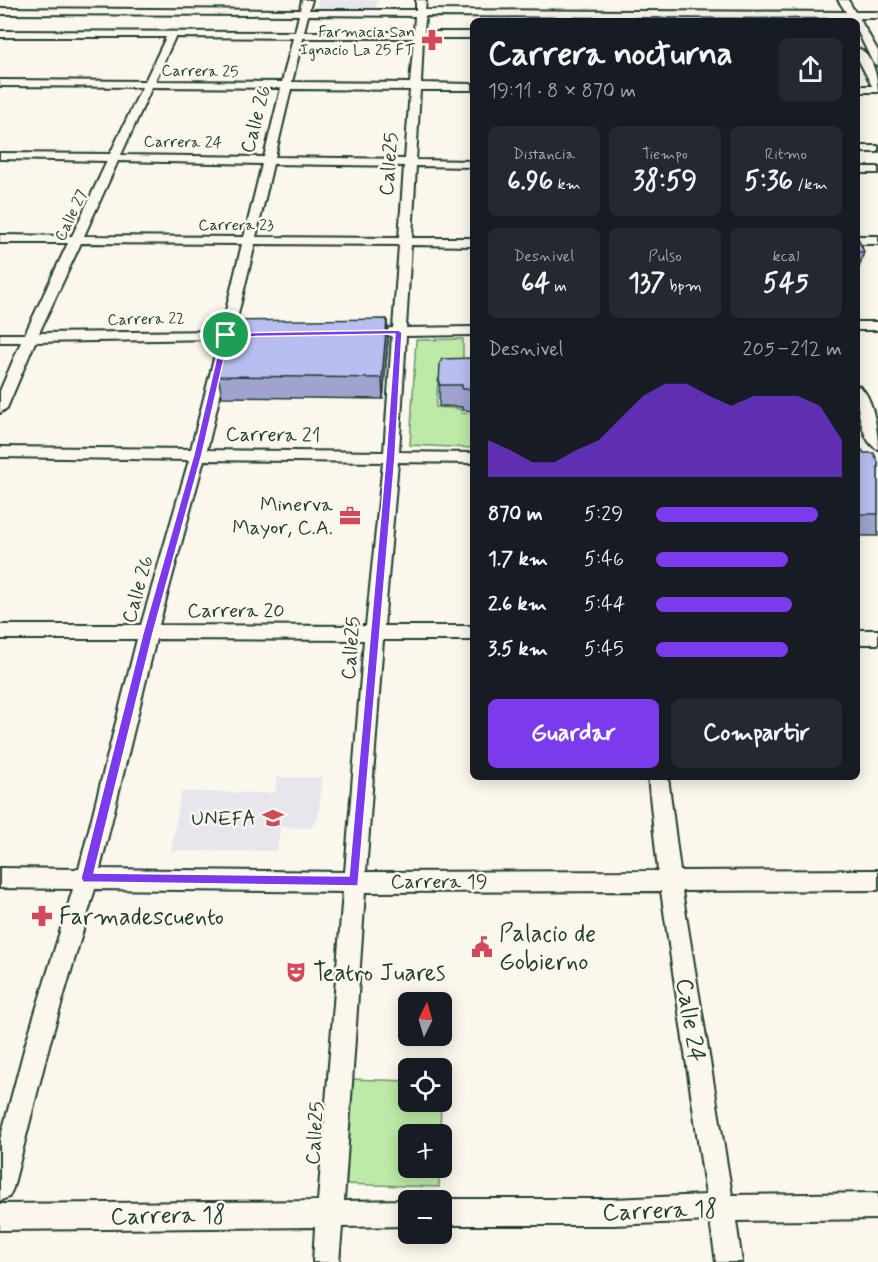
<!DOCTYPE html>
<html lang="es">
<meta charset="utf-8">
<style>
:root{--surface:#171b24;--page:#242831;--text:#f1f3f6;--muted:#9ea1a6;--accent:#7c3aed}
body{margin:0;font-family:Mynerve,sans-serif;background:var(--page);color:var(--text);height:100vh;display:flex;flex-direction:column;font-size:22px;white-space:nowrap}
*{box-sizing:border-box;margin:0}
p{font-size:20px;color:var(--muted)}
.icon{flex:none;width:33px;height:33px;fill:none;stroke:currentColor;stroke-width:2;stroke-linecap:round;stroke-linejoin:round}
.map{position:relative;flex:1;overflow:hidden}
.drawer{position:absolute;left:470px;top:18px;width:390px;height:762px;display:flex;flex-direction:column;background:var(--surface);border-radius:9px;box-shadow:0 3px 15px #0003}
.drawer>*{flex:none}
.needle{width:39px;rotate:5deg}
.fabs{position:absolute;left:398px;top:992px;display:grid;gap:12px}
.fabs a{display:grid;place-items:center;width:54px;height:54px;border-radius:9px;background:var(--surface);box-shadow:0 3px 15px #0003;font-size:30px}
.pin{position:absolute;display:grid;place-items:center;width:51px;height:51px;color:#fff;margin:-26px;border:3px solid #fff;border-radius:50%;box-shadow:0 2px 6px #0007}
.round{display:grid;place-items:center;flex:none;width:63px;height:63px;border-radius:9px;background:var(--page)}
.headline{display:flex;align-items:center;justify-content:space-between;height:102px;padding:0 18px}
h1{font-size:33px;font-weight:800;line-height:45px}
.figures{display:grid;grid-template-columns:repeat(3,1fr);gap:9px;height:102px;padding:6px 18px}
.figures div{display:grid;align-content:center;border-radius:9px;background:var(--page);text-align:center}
.figures b{font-size:26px;font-weight:800}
.figures small{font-size:16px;font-weight:400}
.figures p{font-size:16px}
.chart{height:168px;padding:12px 18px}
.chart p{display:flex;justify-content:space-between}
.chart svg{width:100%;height:108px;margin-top:6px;fill:var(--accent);opacity:.7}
.button{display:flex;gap:12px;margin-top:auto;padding:12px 18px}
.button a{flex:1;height:69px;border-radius:9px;background:var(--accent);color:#fff;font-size:24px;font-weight:800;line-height:69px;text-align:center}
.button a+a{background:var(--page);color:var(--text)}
ul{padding:0 18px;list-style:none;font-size:20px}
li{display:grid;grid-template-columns:96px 72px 1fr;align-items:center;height:45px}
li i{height:15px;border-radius:8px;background:var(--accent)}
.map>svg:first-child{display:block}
.built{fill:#e7e6ed}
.green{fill:#bdeaa7;stroke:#6e946e;stroke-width:1.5}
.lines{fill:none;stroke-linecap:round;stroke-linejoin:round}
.minor-casing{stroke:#1f3d34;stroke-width:4}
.minor{fill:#fbf7ec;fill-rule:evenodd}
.wall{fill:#9fa3ce;stroke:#1f3d34;stroke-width:1.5}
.shaded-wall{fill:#8285a8;stroke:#1f3d34;stroke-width:1.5}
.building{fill:#b9bef0;stroke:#1f3d34;stroke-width:1.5}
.route{fill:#7c3aed;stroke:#fff;stroke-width:1.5;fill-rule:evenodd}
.labels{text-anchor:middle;stroke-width:5;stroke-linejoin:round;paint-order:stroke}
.far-poi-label{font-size:16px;fill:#1f3d34;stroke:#fbf7ec;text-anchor:end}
.far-street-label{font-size:16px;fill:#1f3d34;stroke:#fbf7ec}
.street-label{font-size:20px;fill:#1f3d34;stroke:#fbf7ec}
.poi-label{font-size:20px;fill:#1f3d34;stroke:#fbf7ec;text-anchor:end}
.near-poi-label{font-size:24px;fill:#1f3d34;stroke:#fbf7ec;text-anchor:start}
.near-street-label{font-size:24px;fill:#1f3d34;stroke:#fbf7ec}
</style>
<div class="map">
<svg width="878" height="1262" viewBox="0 0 878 1262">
<rect width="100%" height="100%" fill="#fbf7ec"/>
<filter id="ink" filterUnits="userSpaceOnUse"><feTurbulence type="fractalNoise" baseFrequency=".0167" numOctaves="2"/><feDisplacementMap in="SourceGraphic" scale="12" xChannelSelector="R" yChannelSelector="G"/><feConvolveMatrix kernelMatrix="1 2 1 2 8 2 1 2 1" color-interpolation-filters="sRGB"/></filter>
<g filter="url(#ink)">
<g class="built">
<polygon points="318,0 377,0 376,12 316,12"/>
<polygon points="277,777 322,777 318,819 310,828 280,827 277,851 171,851 181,792 275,793"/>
</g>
<g class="green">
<polygon points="463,339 463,380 438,379 436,407 460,409 462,413 472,414 472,448 410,445 416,340"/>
<polygon points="349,1079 408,1081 408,1101 441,1101 440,1134 408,1134 408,1167 439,1167 439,1187 341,1184"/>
</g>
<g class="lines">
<defs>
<g id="minor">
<path d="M 302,0 L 312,0 L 309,10 L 416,10 L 416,0 L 426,0 L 425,10 L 846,12 L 838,0 L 848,0 L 855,12 L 878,12 L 878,18 L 859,18 L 878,51 L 878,66 L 873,63 L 856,28 L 856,21 L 852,21 L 850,18 L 425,16 L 424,32 L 472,32 L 472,38 L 423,38 L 421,83 L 472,84 L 472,90 L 420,90 L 416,160 L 472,161 L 472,167 L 416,166 L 412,238 L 472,238 L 472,246 L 411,245 L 406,328 L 472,327 L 472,335 L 406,336 L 399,452 L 472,453 L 472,463 L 398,462 L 384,626 L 472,626 L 472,640 L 383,640 L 366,872 L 658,871 L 648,777 L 668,777 L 680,871 L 878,870 L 878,890 L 682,891 L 732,1195 L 878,1193 L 878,1219 L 736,1221 L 742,1262 L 716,1262 L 710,1221 L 613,1225 L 441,1225 L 441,1200 L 438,1200 L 441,1199 L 613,1199 L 706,1195 L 661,891 L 365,892 L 344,1201 L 408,1200 L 408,1226 L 342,1227 L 339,1262 L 313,1262 L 315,1227 L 0,1230 L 0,1204 L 318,1201 L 343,892 L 95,889 L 49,1046 L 13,1188 L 9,1197 L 0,1201 L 0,1140 L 25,1046 L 73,889 L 0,888 L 0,868 L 79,869 L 137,639 L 0,639 L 0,625 L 141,625 L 189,460 L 0,457 L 0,447 L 191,449 L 219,339 L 35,342 L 7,408 L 0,413 L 0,391 L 21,342 L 0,342 L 0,334 L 25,334 L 68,243 L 0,243 L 0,235 L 72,236 L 107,161 L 0,159 L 0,153 L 110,154 L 142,87 L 0,86 L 0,80 L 145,81 L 166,37 L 0,37 L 0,31 L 295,32 L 299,15 L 0,14 L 0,8 L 300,10 ZM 308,15 L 415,16 L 414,32 L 304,32 ZM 175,37 L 293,38 L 282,82 L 155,81 ZM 303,38 L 414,38 L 410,83 L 292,82 ZM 152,87 L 281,88 L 264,157 L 121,155 ZM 291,89 L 410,90 L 405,159 L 275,157 ZM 118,161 L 262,164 L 244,237 L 84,236 ZM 273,164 L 404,166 L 399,238 L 256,237 ZM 81,243 L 242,244 L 221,331 L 39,333 ZM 255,244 L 399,245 L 393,328 L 382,329 L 380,332 L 382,335 L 392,336 L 384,452 L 207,450 L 233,339 L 242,338 L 244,335 L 242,332 L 234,331 ZM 204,460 L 383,462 L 366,626 L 159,625 ZM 156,639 L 364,640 L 345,872 L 100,869 Z"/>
<path d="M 860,49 C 873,56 878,78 878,92 L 856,92 L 856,86 L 872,86 L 856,55 L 856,50 Z"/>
<rect x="856" y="146" width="22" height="6"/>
<rect x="856" y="167" width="22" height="6"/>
<rect x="856" y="236" width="22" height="8"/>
<rect x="856" y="322" width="22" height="8"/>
<path d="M 856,385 C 873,390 878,434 878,449 C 861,444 856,400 856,385 Z"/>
<rect x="856" y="630" width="22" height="14"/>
</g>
</defs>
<use href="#minor" class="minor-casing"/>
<use href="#minor" class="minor"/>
</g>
<g class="wall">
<polygon points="856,234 864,252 859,268 856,268"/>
<polygon points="388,340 383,399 222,397 218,376"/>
<polygon points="472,358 472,411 462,410 462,407 439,406 440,363"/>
<polygon points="856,449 864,453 878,462 878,536 856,536"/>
</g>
<polygon class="shaded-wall" points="387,319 388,340 383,399 382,378"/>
<g class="building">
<polygon points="856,234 864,252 856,252"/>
<polygon points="387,319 382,378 218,376 231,321"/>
<polygon points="472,358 472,389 462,389 462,385 439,385 440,363 442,359"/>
<polygon points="856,449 862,450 864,453 874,453 878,462 878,514 856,514"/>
</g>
</g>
<path class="route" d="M 398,330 L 402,332 L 395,457 L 358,886 L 83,882 L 81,878 L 143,633 L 194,454 L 222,335 L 226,333 ZM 395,334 L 386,457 L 349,876 L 94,873 L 153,633 L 202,454 L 229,337 Z"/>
<defs>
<symbol id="pharmacy-bare" viewBox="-9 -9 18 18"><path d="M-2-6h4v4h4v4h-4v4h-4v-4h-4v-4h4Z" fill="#d1495b" stroke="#fbf7ec" stroke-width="2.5" paint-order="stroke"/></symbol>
<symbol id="office-bare" viewBox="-9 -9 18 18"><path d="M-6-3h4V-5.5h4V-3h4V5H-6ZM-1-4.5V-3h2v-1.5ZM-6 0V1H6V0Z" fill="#d1495b" stroke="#fbf7ec" stroke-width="2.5" paint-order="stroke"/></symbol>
<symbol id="university-bare" viewBox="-9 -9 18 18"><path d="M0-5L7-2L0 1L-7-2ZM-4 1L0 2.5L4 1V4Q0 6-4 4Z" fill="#d1495b" stroke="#fbf7ec" stroke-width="2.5" paint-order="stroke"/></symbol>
<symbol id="civic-bare" viewBox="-9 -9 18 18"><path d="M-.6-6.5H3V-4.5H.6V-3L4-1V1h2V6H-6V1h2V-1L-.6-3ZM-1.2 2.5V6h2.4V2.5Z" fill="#d1495b" stroke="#fbf7ec" stroke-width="2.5" paint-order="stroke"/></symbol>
<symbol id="theatre-bare" viewBox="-9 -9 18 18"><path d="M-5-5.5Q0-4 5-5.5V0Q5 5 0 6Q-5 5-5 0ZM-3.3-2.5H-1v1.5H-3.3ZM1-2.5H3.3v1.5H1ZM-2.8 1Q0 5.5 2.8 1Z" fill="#d1495b" stroke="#fbf7ec" stroke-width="2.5" paint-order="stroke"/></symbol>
</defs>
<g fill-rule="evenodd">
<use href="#pharmacy-bare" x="417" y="25" width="30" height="30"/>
<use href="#office-bare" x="335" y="501" width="30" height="30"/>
<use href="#university-bare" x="258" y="803" width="30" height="30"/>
<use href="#pharmacy-bare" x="27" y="901" width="30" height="30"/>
<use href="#civic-bare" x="467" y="932" width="30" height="30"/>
<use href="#theatre-bare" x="281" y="957" width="30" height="30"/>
</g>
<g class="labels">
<g class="far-poi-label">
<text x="415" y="37">Farmacia San<tspan x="415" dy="18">Ignacio La 25 FT</tspan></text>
</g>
<g class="far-street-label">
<text transform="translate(200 70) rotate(1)" y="6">Carrera 25</text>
<text transform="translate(183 141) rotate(1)" y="6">Carrera 24</text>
<text transform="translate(70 215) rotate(-64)" y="6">Calle 27</text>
<text x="236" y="230">Carrera 23</text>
<text transform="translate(146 318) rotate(-1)" y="6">Carrera 22</text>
</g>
<g class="street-label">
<text transform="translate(255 119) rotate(-75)" y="7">Calle 26</text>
<text transform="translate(388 164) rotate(-85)" y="7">Calle25</text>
<text transform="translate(273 434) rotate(1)" y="7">Carrera 21</text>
<text transform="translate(137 589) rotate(-74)" y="7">Calle 26</text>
<text x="236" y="617">Carrera 20</text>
<text transform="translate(350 648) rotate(-85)" y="7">Calle25</text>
<text x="439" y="888">Carrera 19</text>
<text transform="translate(314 1133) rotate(-86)" y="7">Calle25</text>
</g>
<g class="poi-label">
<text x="333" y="511">Minerva<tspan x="333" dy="23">Mayor, C.A.</tspan></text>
<text x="256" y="825">UNEFA</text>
</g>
<g class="near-poi-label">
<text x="59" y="924">Farmadescuento</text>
<text x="499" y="941">Palacio de<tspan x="499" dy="28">Gobierno</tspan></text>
<text x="313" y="980">Teatro Juares</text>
</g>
<g class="near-street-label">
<text transform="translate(691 1020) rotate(81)" y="8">Calle 24</text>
<text transform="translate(660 1210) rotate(-2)" y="8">Carrera 18</text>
<text transform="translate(168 1215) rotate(-1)" y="8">Carrera 18</text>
</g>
</g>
</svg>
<div class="fabs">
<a><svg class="needle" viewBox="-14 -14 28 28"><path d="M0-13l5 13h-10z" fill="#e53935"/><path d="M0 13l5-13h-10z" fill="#9ea1a6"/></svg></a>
<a><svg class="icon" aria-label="locate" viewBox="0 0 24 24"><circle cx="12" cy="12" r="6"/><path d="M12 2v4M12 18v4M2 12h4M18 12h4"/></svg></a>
<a>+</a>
<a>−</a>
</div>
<div class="pin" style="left:226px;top:335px;background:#1e9e55"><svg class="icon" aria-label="arrive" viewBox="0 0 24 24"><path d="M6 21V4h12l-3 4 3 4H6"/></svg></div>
<section class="drawer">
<div class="headline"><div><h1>Carrera nocturna</h1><p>19:11 · 8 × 870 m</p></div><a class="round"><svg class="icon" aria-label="share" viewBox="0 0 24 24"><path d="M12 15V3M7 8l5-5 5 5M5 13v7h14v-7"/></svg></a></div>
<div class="figures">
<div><p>Distancia</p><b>6.96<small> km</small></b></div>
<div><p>Tiempo</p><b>38:59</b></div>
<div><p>Ritmo</p><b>5:36<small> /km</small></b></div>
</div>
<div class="figures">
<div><p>Desnivel</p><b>64<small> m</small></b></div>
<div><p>Pulso</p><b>137<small> bpm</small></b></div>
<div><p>kcal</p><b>545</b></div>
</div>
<div class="chart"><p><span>Desnivel</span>205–212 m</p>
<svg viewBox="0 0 160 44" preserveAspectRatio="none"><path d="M0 44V29L10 33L20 38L30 38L40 33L50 29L60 20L70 11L80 6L90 6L100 11L110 15L120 11L130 11L140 11L150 15L160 29V44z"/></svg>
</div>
<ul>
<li><b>870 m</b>5:29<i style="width:87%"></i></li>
<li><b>1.7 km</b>5:46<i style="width:71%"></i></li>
<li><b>2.6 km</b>5:44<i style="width:73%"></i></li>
<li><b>3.5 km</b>5:45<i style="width:71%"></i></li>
</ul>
<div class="button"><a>Guardar</a><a>Compartir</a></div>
</section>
</div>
